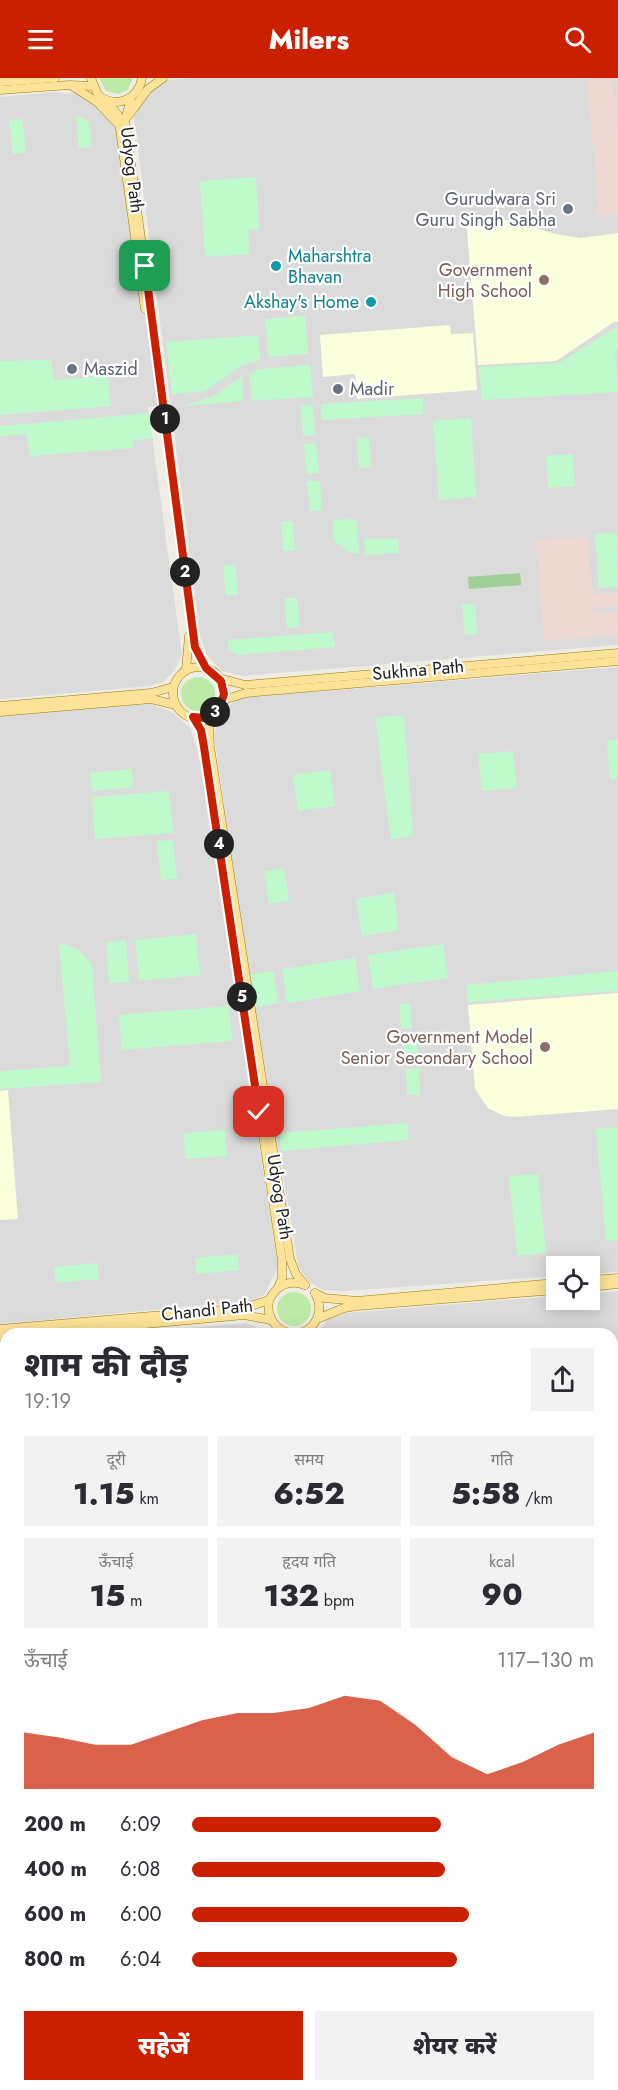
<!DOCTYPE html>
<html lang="hi">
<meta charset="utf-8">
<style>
:root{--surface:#fff;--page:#f2f2f3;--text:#2b2b33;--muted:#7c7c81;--accent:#cb2000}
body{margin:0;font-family:Jost,"Noto Sans Devanagari",sans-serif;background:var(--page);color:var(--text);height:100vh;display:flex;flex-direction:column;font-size:22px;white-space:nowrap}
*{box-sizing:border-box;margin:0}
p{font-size:20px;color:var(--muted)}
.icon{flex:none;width:33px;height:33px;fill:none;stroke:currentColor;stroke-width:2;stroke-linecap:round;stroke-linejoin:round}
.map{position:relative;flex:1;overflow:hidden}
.details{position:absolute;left:0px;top:1250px;width:618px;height:764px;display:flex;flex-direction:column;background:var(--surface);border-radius:18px 18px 0 0;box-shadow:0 3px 15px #0003}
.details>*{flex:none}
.controls{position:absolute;left:546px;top:1178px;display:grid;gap:12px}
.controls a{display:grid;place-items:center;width:54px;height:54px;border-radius:0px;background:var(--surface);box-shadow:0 3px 15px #0003;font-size:30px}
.pin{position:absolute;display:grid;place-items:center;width:51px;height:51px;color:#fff;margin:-26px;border-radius:12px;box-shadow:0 3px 9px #0006}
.km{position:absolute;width:30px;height:30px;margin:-15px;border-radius:50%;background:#222;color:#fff;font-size:16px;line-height:30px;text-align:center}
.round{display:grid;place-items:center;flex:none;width:63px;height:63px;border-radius:0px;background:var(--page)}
.head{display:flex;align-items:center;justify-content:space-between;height:102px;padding:0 24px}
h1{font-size:33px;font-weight:800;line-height:45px}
.stats{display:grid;grid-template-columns:repeat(3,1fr);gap:9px;height:102px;padding:6px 24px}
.stats div{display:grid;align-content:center;border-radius:0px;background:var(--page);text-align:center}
.stats b{font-size:30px;font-weight:800}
.stats small{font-size:16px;font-weight:400}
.stats p{font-size:16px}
.chart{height:168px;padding:12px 24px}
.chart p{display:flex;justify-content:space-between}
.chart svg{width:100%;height:108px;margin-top:6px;fill:var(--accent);opacity:.7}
.cta{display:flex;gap:12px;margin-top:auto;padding:12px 24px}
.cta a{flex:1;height:69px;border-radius:0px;background:var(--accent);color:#fff;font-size:24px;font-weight:800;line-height:69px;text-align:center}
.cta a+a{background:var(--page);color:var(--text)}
ul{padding:0 24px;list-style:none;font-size:20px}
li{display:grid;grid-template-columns:96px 72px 1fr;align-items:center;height:45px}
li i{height:15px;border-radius:8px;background:var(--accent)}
header{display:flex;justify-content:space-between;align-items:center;height:78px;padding:0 24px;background:var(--accent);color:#fff;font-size:27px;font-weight:800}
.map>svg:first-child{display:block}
.residential{fill:#dcdbdb}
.commercial{fill:#f0d8d2}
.industrial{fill:#e8d5e2}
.education{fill:#faffdc}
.grass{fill:#beeaa8}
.forest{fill:#9fcf97}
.park{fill:#bffacd}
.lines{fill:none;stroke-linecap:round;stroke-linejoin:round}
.major-casing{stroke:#977d00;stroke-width:9}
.major{stroke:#fde29a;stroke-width:8}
.route-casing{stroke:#fff;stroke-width:12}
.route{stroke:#cb2000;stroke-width:8}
.worship-dot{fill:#6b7280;stroke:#fff;stroke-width:2}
.culture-dot{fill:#0f9aa8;stroke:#fff;stroke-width:2}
.education-dot{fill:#8d6e63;stroke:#fff;stroke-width:2}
.labels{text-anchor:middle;stroke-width:4.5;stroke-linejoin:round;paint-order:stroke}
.street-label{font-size:18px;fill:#1e1e1e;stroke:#fff}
.worship-label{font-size:18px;fill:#5b616d;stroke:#fff;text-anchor:start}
.culture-label{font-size:18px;fill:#0d838f;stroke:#fff;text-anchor:start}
.education-label{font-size:18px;fill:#785e54;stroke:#fff;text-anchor:end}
</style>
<header><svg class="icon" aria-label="menu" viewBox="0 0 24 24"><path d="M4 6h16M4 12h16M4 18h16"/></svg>Milers<svg class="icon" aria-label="search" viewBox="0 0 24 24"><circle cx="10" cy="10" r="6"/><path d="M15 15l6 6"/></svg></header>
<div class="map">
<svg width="618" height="2012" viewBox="0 0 618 2012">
<rect width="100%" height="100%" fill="#efede3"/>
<g class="residential">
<polygon points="195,0 618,0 618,567 243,598 222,593 207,577 200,558 134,39 139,21 166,2"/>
<polygon points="56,14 64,16 90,14 118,37 158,328 148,329 182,577 174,593 163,604 150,608 0,621 0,19"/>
<polygon points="618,589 618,1194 590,1196 590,1188 556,1188 556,1198 345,1213 323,1212 309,1204 298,1187 244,863 214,656 220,640 232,625 241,620"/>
<polygon points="149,626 170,633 190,649 199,677 278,1189 264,1217 252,1223 0,1246 0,638"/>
<polygon points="618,1213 618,1817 612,1817 612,1256 316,1256 327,1242 346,1235 556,1218 556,1221 590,1221 590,1216"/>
<polygon points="247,1245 266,1255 126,1255"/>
<polygon points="0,1266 6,1266 6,1869 0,1870"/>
</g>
<g class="commercial">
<polygon points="587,0 613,0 618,57 618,137 599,139"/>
<polygon points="588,459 592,516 618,515 618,528 593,530 593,535 617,535 618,557 544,563 536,462"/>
</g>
<polygon class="industrial" points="618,1843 618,2012 0,2012 0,1899 6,1898 6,2007 612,2007 612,1844"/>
<g class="education">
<polygon points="466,141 507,142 556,156 580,160 618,155 618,244 614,244 556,283 478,287"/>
<polygon points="450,247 451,256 473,255 477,312 357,321 355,296 323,299 320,257"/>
<polygon points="618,915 618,1031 515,1039 504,1038 488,1030 475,1011 468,927"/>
<polygon points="8,1012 18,1141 0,1142 0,1013"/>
<polygon points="612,1436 618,1436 618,1516 612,1517"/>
</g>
<g class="grass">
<polygon points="99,0 133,0 128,12 118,16 106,13"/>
<circle cx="198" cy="616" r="17"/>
<circle cx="294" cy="1231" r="17"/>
<rect x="612" y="1759" width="6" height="54"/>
<polygon points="0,1806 6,1806 6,1865 0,1866"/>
</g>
<polygon class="forest" points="520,495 521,507 469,511 468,499"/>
<g class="park">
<polygon points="76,37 89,44 92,69 79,70"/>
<polygon points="22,41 26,75 13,76 9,42"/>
<polygon points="256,99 259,151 248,152 250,176 205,179 200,103"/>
<polygon points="305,238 308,276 268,279 265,241"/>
<polygon points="618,248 618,271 615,272 618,314 482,322 479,289 559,285"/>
<polygon points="258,257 260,282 243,287 205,313 172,316 166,264"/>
<polygon points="51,282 54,302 108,298 111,328 0,337 0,283"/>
<polygon points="310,287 313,319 252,323 249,295 260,291"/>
<polygon points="242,298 243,323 183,328 214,318"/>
<polygon points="423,320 423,336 322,342 321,326"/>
<polygon points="313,327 315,357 303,358 301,328"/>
<polygon points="150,335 152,361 133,362 134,370 31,378 26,356 0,358 0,348"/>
<polygon points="471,340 476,419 439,422 433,343"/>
<polygon points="369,359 371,389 359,390 357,360"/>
<polygon points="316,365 319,395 307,396 304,366"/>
<polygon points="573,376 575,408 548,410 546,378"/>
<polygon points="307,403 320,403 322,432 310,433"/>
<polygon points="356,441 359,475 352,476 334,463 333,442"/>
<polygon points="293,443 295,472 283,473 281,444"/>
<polygon points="617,455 618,508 599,510 595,456"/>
<polygon points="364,461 398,461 399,475 365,477"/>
<polygon points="235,487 238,517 226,517 223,488"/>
<polygon points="285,520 297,520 300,549 287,550"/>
<polygon points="475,526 477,556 465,557 462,527"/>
<polygon points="333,554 335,569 238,577 229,571 228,562"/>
<polygon points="404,638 413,758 391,762 375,639"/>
<polygon points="618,662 618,701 610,701 607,663"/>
<polygon points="513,673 517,710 482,713 478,676"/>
<polygon points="132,691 133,709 92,713 90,695"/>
<polygon points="330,692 335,728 298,733 293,697"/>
<polygon points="169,713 173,755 95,761 92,719"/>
<polygon points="173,762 177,801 161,802 157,763"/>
<polygon points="284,790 289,823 269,826 264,793"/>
<polygon points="394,815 399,852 362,858 356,821"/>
<polygon points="196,856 200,897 139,903 135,862"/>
<polygon points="126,862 129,904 109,905 106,864"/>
<path d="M 59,865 C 75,869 83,873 92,887 L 101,1004 L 0,1011 L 0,993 L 70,988 Z"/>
<polygon points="443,866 448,900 373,911 368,877"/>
<polygon points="355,880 360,913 287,925 282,891"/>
<polygon points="273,893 279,925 255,929 249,897"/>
<polygon points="618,893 618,913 468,924 466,907"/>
<polygon points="410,925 412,950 401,951 399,926"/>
<polygon points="229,928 232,963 122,972 119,937"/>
<polygon points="416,958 418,985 405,985 403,959"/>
<polygon points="419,990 420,1017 407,1017 406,991"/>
<polygon points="407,1045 409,1062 281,1073 279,1055"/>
<polygon points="618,1049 618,1162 606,1163 596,1051"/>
<polygon points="225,1052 227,1078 185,1081 184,1055"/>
<polygon points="538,1096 546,1175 517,1178 509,1098"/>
<polygon points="238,1176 239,1192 197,1196 195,1180"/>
<polygon points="97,1185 99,1201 56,1205 54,1189"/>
<polygon points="0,1476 6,1476 6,1521 0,1522"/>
<polygon points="6,1544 6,1586 0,1586 0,1545"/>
</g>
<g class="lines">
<defs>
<g id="major">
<path d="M 91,0 L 98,17 C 116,31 138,22 142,0"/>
<polyline points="0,4 55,0"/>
<polyline points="72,8 97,24 118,46"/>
<polyline points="0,12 69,7 93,8"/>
<polyline points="131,20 125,42 128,63 195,569 206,590"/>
<polyline points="107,23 118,37 145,231"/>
<polyline points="128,38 148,11 163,0"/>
<circle cx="199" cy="615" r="26"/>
<polyline points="186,592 189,558"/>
<polyline points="219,600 245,607 618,575"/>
<polyline points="223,622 246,615 618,583"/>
<polyline points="0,628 151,615 173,609"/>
<polyline points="0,634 151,621 176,627"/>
<polyline points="212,636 209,650 210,669 290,1181 296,1196 305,1207"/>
<polyline points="193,639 201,652 204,670 282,1182 282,1200 278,1210"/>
<polyline points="590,1202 618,1200"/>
<polyline points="590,1209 618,1206"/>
<polyline points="315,1215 325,1220 357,1223 556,1205"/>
<polyline points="317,1241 344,1230 357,1228 556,1212"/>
<polyline points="0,1251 245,1230 269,1222"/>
<polyline points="35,1256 244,1237 271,1242"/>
<path d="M 292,1256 C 275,1252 266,1239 269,1222 C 277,1207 289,1201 305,1207"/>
<path d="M 295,1256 C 316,1253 325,1233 315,1215"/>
<polyline points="0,1258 6,1258"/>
<polyline points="612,1828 618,1827"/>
<polyline points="612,1839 618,1839"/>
<polyline points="0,1879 6,1879"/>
<polyline points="0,1892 6,1892"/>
</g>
</defs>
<use href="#major" class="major-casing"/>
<use href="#major" class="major"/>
</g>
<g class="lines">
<defs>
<polyline id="route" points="145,188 195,569 206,590 221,603 224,616 220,628 213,636 205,640 193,639 201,652 204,669 259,1034"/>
</defs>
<use href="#route" class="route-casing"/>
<use href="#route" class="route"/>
</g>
<g class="worship-dot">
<circle cx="568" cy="131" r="6"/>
<circle cx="72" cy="291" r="6"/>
<circle cx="338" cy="311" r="6"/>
</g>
<g class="culture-dot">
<circle cx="276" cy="188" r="6"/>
<circle cx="371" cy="224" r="6"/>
</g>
<g class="education-dot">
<circle cx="544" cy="202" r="6"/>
<circle cx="545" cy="969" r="6"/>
</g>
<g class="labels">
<g class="street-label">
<text transform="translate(132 92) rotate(83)" y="6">Udyog Path</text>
<text transform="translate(418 592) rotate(-5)" y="6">Sukhna Path</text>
<text transform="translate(280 1119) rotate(81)" y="6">Udyog Path</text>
<text transform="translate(207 1232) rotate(-6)" y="6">Chandi Path</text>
</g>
<g class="worship-label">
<text x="556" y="127" text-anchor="end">Gurudwara Sri<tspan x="556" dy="21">Guru Singh Sabha</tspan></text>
<text x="84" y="297">Maszid</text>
<text x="350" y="317">Madir</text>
</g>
<g class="culture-label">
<text x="288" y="184">Maharshtra<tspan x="288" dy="21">Bhavan</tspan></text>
<text x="359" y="230" text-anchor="end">Akshay's Home</text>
</g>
<g class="education-label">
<text x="532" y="198">Government<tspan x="532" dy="21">High School</tspan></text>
<text x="533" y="965">Government Model<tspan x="533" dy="21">Senior Secondary School</tspan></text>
</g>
</g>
</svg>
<div class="controls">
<a><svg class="icon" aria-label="locate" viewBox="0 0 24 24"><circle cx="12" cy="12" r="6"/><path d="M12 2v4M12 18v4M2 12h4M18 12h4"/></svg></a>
</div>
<div class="pin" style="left:145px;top:188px;background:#1e9e55"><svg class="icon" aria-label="arrive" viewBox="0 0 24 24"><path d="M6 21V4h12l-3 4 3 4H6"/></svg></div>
<div class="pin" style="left:259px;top:1034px;background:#d93025"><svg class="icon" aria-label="check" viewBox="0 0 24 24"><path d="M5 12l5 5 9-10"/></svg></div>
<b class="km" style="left:165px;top:341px">1</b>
<b class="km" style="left:185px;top:494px">2</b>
<b class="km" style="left:215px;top:634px">3</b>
<b class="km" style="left:219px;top:766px">4</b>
<b class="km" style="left:242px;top:919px">5</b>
<section class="details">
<div class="head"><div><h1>शाम की दौड़</h1><p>19:19</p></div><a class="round"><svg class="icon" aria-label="share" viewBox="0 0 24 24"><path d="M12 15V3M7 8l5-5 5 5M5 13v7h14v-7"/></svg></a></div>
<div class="stats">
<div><p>दूरी</p><b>1.15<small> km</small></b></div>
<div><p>समय</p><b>6:52</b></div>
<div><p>गति</p><b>5:58<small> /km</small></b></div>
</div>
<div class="stats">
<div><p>ऊँचाई</p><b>15<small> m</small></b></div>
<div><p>हृदय गति</p><b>132<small> bpm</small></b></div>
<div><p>kcal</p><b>90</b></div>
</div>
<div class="chart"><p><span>ऊँचाई</span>117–130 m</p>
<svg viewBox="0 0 160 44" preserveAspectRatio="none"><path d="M0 44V21L10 23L20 26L30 26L40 21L50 16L60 13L70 13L80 11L90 6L100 8L110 18L120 31L130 38L140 33L150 26L160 21V44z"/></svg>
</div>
<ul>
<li><b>200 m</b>6:09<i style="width:62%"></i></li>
<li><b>400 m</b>6:08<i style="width:63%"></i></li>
<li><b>600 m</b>6:00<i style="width:69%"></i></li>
<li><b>800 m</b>6:04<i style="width:66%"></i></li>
</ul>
<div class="cta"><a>सहेजें</a><a>शेयर करें</a></div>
</section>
</div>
